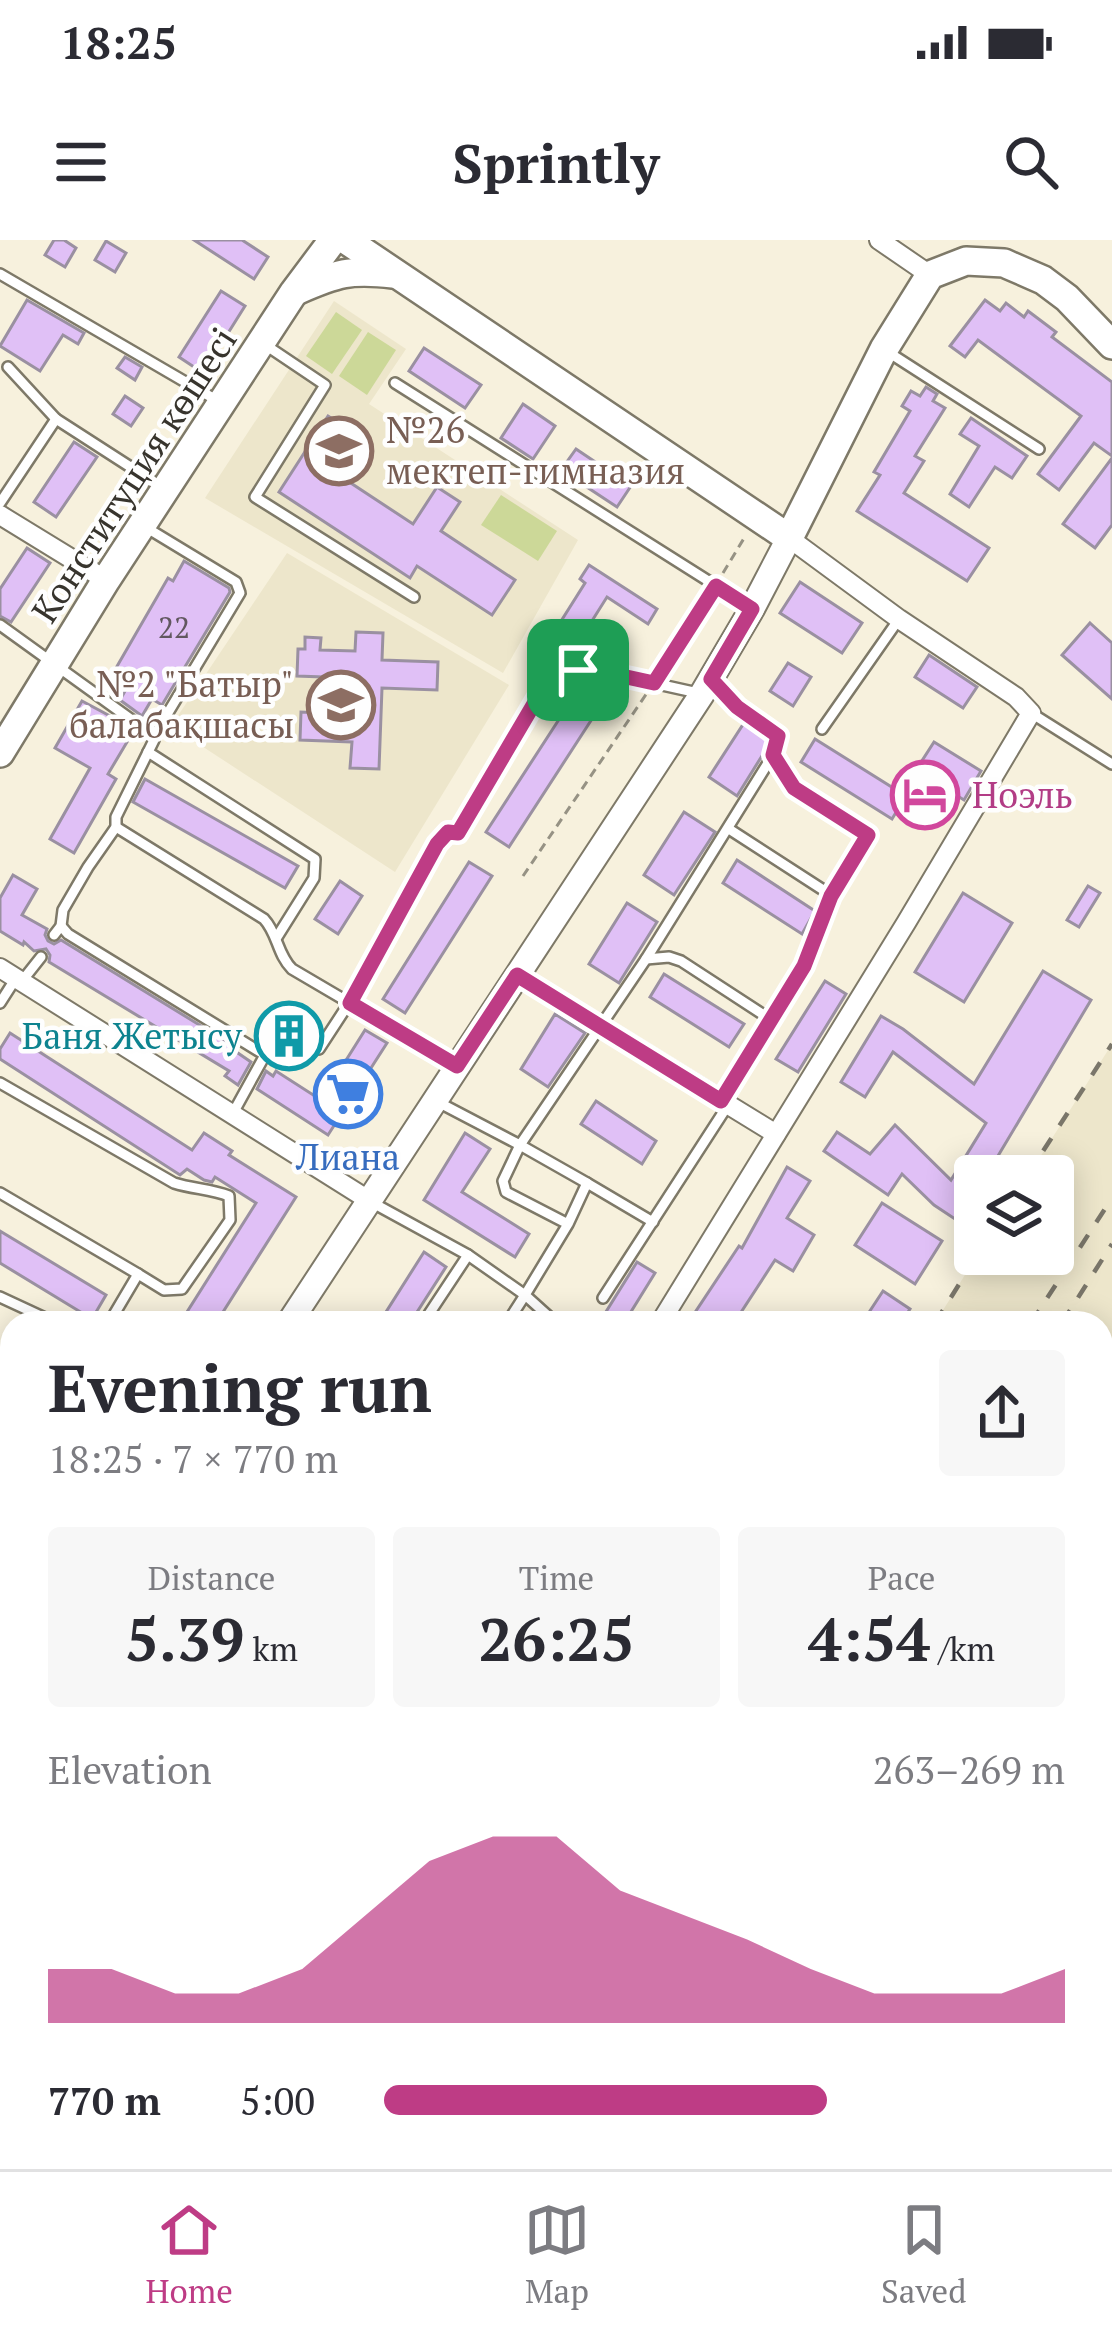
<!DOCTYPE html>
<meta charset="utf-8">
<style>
:root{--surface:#fff;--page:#f7f7f7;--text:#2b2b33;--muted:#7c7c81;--line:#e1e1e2;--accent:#be3c85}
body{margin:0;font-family:"PT Serif",serif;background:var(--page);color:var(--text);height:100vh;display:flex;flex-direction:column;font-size:45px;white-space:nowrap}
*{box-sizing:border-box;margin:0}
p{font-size:39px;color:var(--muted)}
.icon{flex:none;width:66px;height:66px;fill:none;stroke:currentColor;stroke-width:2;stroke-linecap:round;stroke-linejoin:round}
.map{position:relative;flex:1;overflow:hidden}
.sheet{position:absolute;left:0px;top:1071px;width:1113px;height:858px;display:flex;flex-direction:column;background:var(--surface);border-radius:36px 36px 0 0;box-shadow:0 6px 30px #0003}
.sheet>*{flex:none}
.fabs{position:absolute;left:954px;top:915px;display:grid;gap:24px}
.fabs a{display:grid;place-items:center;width:120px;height:120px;border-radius:12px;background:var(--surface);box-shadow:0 6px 30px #0003;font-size:60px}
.pin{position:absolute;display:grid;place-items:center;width:102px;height:102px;color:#fff;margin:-51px;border-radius:24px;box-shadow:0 6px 18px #0006}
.round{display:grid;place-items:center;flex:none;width:126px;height:126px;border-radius:12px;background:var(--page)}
.overview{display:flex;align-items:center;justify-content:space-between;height:204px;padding:0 48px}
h1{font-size:66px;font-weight:700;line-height:90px}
.metrics{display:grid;grid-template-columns:repeat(3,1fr);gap:18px;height:204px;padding:12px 48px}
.metrics div{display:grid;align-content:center;border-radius:12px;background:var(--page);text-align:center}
.metrics b{font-size:60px;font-weight:700}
.metrics small{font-size:33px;font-weight:400}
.metrics p{font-size:33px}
.chart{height:336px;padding:24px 48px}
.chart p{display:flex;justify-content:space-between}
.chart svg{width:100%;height:216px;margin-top:12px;fill:var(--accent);opacity:.7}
ul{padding:0 48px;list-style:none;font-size:39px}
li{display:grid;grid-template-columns:192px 144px 1fr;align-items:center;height:90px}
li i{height:30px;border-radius:15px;background:var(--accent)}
.status{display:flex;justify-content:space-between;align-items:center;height:84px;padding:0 60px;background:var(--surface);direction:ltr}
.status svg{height:33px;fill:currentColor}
header{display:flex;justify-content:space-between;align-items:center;height:156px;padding:0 48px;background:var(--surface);font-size:54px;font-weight:700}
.tabs{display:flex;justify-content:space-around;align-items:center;height:168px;border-top:3px solid var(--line);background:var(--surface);font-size:33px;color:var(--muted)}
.tabs a{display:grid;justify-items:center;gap:6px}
.tabs .current{color:var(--accent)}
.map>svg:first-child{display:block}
.built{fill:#ede6cb}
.industrial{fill:#ede1ce}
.green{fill:#ccd898}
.building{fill:#e0c0f6;stroke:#9a90a1;stroke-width:3}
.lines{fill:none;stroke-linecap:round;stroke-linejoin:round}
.service-casing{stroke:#7e7968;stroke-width:14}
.minor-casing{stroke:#7e7968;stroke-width:22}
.tertiary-casing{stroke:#7e7968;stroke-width:28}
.secondary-casing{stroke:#7e7968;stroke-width:32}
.path{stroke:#969284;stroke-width:3;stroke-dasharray:9 6;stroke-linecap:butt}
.service{stroke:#fff;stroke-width:9}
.minor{stroke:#fff;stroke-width:18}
.tertiary{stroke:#fff;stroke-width:24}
.secondary{stroke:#fff;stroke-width:27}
.rail{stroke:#7a766a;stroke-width:4.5;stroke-dasharray:15 15;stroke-linecap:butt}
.route-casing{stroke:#fff;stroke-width:24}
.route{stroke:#be3c85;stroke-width:15}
.labels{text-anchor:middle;stroke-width:9;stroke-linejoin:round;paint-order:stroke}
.number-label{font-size:30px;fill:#61575f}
.education-label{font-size:36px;fill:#785e54;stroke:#fefefe;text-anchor:start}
.street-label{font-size:36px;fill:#37342d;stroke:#fefefe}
.hotel-label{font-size:36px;fill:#b23c85;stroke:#fefefe;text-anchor:start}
.culture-label{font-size:36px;fill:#0d838f;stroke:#fefefe;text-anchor:end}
.shop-label{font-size:36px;fill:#366cbe;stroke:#fefefe}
</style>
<div class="status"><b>18:25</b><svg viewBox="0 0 49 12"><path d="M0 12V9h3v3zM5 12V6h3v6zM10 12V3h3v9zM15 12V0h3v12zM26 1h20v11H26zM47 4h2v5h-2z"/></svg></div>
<header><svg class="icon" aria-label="menu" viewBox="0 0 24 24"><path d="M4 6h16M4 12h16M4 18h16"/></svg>Sprintly<svg class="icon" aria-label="search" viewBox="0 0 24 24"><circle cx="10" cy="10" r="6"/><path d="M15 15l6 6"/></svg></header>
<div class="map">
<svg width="1112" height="1929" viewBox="0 0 1112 1929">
<rect width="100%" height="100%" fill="#f7f1dd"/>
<g class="built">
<polygon points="334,61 406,109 369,164 578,300 503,433 205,258"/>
<polygon points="287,313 509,445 395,632 171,486"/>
<polygon points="1112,804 1112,1596 1101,1604 1101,1083 935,1083 978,1014 1053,1014 1053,936 1028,936"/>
<polygon points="405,1917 669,1917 652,1929 398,1929"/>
</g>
<polygon class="industrial" points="12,1588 12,1793 0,1811 0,1606"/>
<g class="green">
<polygon points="336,72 362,90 332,134 306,116"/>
<polygon points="368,92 396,110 367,155 339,136"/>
<polygon points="501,255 557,291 538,321 481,285"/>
</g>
<g class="building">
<polygon points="54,0 64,0 76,8 65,27 45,15"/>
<polygon points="194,0 242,0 268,17 254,39"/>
<polygon points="106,1 126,13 115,32 95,20"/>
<polygon points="221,51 245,66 203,133 179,117"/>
<polygon points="27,60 84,93 78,104 63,95 40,131 0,106"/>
<polygon points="985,60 1000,71 1006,63 1024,77 1028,71 1056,92 1052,97 1112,142 1112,216 1094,203 1059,250 1038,234 1081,176 978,100 965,117 950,106"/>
<polygon points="424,108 481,145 465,168 409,131"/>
<polygon points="125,117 142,127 135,140 117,128"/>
<polygon points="926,147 937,154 933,161 945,168 915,216 924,221 904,253 989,308 967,341 857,271 880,235 874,232 910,171 902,166 911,151 920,156"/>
<polygon points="125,156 143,168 131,186 113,174"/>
<polygon points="523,164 555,186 533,219 501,198"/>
<polygon points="328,176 352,192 328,228 413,284 437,247 460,262 441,291 515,340 492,375 417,326 410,338 279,252"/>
<polygon points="971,178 1027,216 1012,238 995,227 969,267 950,254 979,206 960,194"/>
<polygon points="74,202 97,217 56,277 34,262"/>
<polygon points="576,209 631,246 617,267 561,230"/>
<polygon points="1112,218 1112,285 1095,308 1063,284"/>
<polygon points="27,308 50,323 11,382 0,376 0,349"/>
<polygon points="184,321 229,348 230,352 162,465 152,459 142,476 120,460 125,451 115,445 122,432 116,428 168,338 173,341"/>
<polygon points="589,325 657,369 648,384 607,357 573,411 551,397 585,343 580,339"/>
<polygon points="800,342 862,383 842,413 780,373"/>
<polygon points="1090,383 1112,403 1112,459 1062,415"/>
<polygon points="356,392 383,393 382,420 438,422 437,450 382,448 379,529 350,528 352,502 300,500 301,472 350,474 351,438 297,436 298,409 305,409 305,397 321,398 320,410 355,411"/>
<polygon points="929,415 977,447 963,468 915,437"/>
<polygon points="788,423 811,437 793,466 770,451"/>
<polygon points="580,447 603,462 509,607 486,592"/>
<polygon points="82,461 110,476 133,492 108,534 116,539 74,613 50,599 90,528 55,508"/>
<polygon points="744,483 768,501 765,511 737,556 709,537"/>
<polygon points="815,499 906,556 892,579 801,522"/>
<polygon points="934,502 981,531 964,560 916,530"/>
<polygon points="145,539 298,626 285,648 133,562"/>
<polygon points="684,572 715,592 674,655 644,635"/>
<polygon points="737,620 815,671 802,694 723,643"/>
<polygon points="469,622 492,636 405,773 383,759"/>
<polygon points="13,635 37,649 22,675 47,689 45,695 48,701 54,704 61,700 237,808 235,811 251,822 238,845 225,836 229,831 49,722 50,715 46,709 34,711 24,702 23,705 0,691 0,658"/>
<polygon points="340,641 362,656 338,694 315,679"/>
<polygon points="1088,646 1100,653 1079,687 1067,680"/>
<polygon points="963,653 1012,683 964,762 915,732"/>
<polygon points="627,663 657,682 619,743 589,724"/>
<polygon points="1043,731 1091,760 986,936 975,936 975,954 958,981 934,965 902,934 888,955 824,911 837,892 870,914 895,885 951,940 986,883 893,812 865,857 841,842 881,776 903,789 974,844"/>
<polygon points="664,734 744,784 729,807 650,757"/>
<polygon points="825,741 846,754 798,832 776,819"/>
<polygon points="555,774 585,793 548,847 521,829"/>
<polygon points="286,775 310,789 292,818 269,804"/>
<polygon points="365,790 387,803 328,895 257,849 266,831 273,836 276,831 321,860"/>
<polygon points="10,793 192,910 204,893 232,911 229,915 296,957 216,1083 180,1083 256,963 215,937 212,942 204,940 187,929 180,935 0,819 0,809"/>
<polygon points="596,861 656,901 642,924 581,884"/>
<polygon points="465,893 490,909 462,952 529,994 515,1017 424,960"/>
<polygon points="787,927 810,941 787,978 814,995 793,1031 775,1020 734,1083 688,1083 739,1006 742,1008"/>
<polygon points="882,963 942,1001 915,1044 855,1005"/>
<polygon points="0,991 106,1055 92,1079 0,1023"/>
<polygon points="424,1012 446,1027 410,1083 379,1083"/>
<polygon points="637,1022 655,1033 624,1083 599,1083"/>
<polygon points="883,1051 910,1069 901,1083 862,1083"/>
<polygon points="12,1109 12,1211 0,1203 0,1128"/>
<polygon points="12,1296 12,1371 0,1363 0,1315"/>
</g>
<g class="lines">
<defs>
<g id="service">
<polyline points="0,34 218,161"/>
<polyline points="267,106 325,145 255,257 414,357"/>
<polyline points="888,112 1039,209"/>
<polyline points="8,127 56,179"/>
<polyline points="395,143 748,366"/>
<polyline points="0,263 56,179 163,248"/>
<polyline points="147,288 236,342 240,353 154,496"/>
<polyline points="0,385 154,496 154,500 116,577 116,587 88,627 63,670 61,686 54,695"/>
<polyline points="1031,473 1112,524"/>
<polyline points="822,489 899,379"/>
<polyline points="148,512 315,619 314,638 277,697"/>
<path d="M 116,587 L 264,679 C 278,694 277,714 292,729 L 457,826"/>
<polyline points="729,589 831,655"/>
<polyline points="61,686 68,694 265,815 232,875"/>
<polyline points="646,719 669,717 681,721 770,779"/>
<polyline points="22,741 41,717"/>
<polyline points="0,763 16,738"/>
<polyline points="319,809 349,763 437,604 448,592 458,593 548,439 578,430 599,431 698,453"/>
<path d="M 0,843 L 174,943 C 193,949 211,949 229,956 L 230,980 L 182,1049 L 164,1050 L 138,1034"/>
<polyline points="436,861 520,905 646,719 773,515 778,497 738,467 712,439"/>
<polyline points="721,861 804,726 831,655 868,595 794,548 773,515"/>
<polyline points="587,943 653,982"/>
<polyline points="0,953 138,1034 109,1083"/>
<polyline points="373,963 468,1015 525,1055 507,1083"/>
<polyline points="0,1057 56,1083"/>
<polyline points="603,1058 728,865"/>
<polyline points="423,1083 468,1015"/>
<polyline points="556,1083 525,1055 568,984 587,943 520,905 503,941 506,952 568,984"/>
<polyline points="0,1654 12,1660"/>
</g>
<g id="minor">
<polyline points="879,0 930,35"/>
<polyline points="0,275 106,340"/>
<polyline points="0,728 370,961"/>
<polyline points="517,735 776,894"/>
<polyline points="660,1083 906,683 1031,473 1016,457 899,379 789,298"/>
</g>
<g id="tertiary">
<polyline points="289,1083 702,454 752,369 789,298"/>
<polyline points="0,1529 12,1510"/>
</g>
<g id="secondary">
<polyline points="346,0 789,298 884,109 930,35 966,21 1004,23 1043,40 1067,58 1112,105"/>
<path d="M 298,50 C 337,33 350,29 393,34"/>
<polyline points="0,513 106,340 294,52 333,0"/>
</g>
</defs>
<use href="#service" class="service-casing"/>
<use href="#minor" class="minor-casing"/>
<use href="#tertiary" class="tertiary-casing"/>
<use href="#secondary" class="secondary-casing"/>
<g class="path">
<polyline points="723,333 746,295"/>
<polyline points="663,430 709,357"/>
<polyline points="523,636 647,453"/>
</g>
<use href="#service" class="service"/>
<use href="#minor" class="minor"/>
<use href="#tertiary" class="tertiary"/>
<use href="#secondary" class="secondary"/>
<g class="rail">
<polyline points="1027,936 1112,804"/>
<polyline points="935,1083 978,1014"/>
<polyline points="1031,1083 1112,958"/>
<polyline points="1062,1083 1112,1004"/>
<polyline points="1101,1730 1112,1722"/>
<polyline points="1101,1819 1112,1812"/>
<polyline points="232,1929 270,1917"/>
<polyline points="324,1929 340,1917"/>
<polyline points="367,1929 381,1917"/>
<polyline points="403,1929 414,1917"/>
<polyline points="487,1929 494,1917"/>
<polyline points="819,1929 835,1917"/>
<polyline points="943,1929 961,1917"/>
</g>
</g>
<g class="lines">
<defs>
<polygon id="route" points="716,346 752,369 711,439 737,467 778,496 773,515 794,548 868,595 831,656 804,726 721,861 517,735 457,826 350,763 437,604 448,592 458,593 548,440 578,430 599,431 654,443"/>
</defs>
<use href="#route" class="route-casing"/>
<use href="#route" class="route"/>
</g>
<defs>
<symbol id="school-ring" viewBox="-11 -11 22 22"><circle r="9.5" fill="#fefefe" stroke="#8d6e63" stroke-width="1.5"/><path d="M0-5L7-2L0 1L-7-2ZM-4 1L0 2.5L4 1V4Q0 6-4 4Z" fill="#8d6e63"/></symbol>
<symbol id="hotel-ring" viewBox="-11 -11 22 22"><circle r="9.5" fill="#fefefe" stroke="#d1479c" stroke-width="1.5"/><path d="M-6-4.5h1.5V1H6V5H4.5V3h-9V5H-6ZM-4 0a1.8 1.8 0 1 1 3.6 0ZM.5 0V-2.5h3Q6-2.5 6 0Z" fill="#d1479c"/></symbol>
<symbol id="building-ring" viewBox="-11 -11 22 22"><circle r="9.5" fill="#fefefe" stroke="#0f9aa8" stroke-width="1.5"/><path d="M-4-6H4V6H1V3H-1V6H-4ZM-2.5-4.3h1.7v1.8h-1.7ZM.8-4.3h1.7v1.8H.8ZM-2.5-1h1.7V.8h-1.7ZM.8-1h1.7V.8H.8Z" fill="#0f9aa8"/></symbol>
<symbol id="supermarket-ring" viewBox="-11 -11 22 22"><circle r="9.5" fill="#fefefe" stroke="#3f7fe0" stroke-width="1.5"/><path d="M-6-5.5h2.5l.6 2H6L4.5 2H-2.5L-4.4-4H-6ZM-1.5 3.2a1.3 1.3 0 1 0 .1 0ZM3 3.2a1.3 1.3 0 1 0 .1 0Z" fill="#3f7fe0"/></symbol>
</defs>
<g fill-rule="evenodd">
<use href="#school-ring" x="301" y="173" width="76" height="76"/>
<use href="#school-ring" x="303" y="427" width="76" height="76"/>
<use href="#hotel-ring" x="887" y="517" width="76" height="76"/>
<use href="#building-ring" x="251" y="758" width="76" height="76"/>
<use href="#supermarket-ring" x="310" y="816" width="76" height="76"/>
</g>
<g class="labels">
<g class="number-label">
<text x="174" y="398">22</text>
</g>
<g class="education-label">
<text x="386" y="203">№26<tspan x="386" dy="41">мектеп-гимназия</tspan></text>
<text x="294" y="457" text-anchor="end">№2 "Батыр"<tspan x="294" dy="41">балабақшасы</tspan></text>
</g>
<g class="street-label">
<text transform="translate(134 235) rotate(-57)" y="13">Конституция көшесі</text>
</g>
<g class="hotel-label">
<text x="972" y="568">Ноэль</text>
</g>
<g class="culture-label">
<text x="242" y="809">Баня Жетысу</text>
</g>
<g class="shop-label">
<text x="348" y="930">Лиана</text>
</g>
</g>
</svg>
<div class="fabs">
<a><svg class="icon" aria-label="layers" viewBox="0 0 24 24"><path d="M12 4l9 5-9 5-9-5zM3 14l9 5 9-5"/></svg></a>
</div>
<div class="pin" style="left:578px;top:430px;background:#1e9e55"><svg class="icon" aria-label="arrive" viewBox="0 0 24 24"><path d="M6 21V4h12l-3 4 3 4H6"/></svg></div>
<section class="sheet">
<div class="overview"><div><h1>Evening run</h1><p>18:25 · 7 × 770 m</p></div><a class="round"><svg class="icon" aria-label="share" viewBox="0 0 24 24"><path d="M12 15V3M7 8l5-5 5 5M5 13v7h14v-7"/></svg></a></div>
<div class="metrics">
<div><p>Distance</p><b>5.39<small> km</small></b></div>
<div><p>Time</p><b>26:25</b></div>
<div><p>Pace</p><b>4:54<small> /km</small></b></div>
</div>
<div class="chart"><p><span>Elevation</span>263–269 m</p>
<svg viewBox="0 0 160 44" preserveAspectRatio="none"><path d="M0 44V33L10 33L20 38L30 38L40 33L50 22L60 11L70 6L80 6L90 17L100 22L110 27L120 33L130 38L140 38L150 38L160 33V44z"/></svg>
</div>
<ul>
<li><b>770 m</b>5:00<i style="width:65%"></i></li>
</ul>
</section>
</div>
<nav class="tabs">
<a class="current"><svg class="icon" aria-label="home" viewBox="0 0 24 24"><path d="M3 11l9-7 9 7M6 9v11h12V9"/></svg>Home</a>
<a><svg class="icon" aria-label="map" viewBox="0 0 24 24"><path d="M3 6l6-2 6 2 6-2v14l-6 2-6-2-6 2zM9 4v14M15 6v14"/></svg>Map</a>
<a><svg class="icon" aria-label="saved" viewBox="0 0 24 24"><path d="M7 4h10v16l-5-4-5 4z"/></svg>Saved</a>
</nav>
